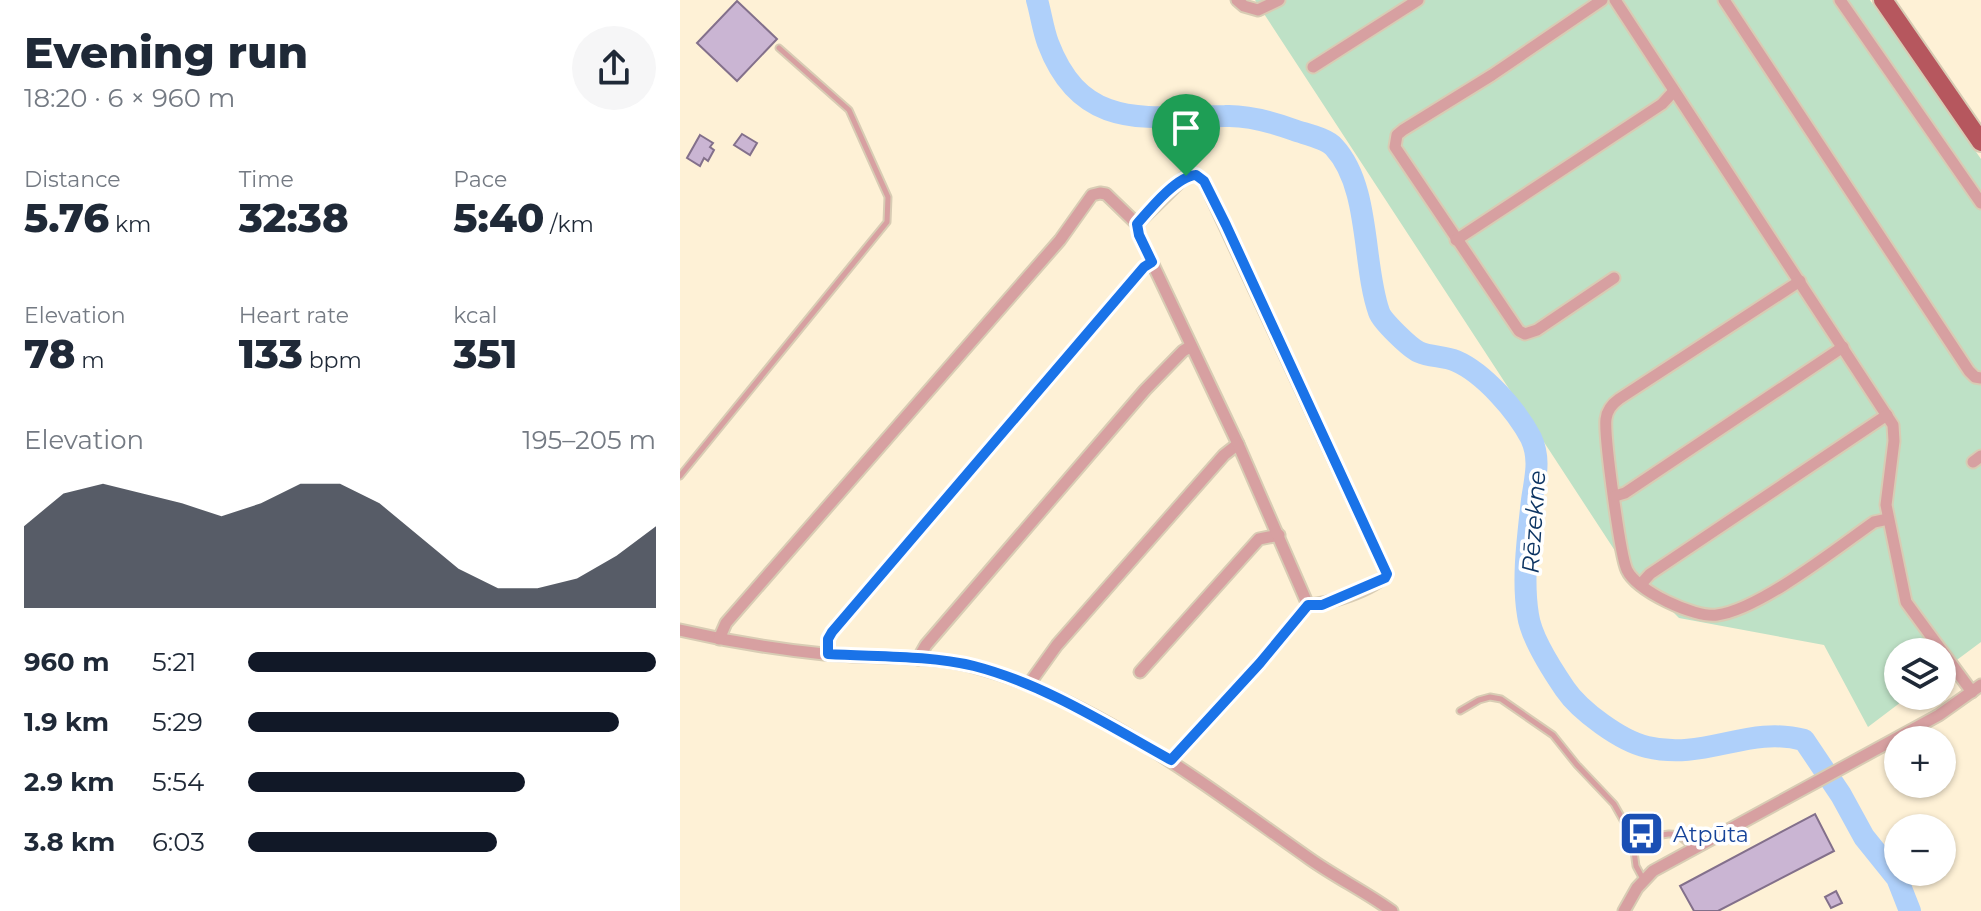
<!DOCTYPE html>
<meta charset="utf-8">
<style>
:root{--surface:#fff;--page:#f6f6f7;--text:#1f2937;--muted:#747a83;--accent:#111827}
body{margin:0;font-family:Montserrat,sans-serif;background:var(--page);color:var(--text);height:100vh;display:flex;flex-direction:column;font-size:30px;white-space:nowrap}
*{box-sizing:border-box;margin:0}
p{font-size:26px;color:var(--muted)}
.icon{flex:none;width:44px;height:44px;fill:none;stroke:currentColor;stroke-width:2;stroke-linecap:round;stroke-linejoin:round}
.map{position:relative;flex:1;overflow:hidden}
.side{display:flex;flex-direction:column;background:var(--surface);width:680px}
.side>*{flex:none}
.controls{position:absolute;left:1204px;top:638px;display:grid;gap:16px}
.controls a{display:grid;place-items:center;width:72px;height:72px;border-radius:50%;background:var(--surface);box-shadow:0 2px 6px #0004;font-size:40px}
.pin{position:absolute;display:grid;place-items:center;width:68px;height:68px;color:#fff;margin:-82px -34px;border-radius:50% 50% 50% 0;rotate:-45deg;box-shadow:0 0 8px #0007}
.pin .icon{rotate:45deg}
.round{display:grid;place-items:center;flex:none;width:84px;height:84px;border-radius:42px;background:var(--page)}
.head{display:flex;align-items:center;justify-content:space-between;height:136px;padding:0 24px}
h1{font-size:44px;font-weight:800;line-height:60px}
.figures{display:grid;grid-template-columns:repeat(3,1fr);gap:12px;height:136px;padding:8px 24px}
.figures div{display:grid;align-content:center}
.figures b{font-size:40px;font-weight:800}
.figures small{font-size:22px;font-weight:400}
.figures p{font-size:22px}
.chart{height:224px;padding:16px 24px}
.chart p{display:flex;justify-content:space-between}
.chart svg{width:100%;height:144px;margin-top:8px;fill:var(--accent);opacity:.7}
ul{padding:0 24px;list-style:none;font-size:26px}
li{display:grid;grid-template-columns:128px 96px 1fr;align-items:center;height:60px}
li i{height:20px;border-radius:10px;background:var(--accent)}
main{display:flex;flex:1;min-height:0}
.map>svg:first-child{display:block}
.green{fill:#bee1c6}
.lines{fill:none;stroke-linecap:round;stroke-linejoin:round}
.river{stroke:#afd0fa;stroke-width:22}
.building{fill:#cab5d3;stroke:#83708b;stroke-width:2}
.service-casing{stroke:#d8ccb4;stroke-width:9}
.minor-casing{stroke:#d8ccb4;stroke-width:15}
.primary-casing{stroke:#d8ccb4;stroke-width:22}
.service{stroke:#d7a0a1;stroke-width:5}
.minor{stroke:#d7a0a1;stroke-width:11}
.primary{stroke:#b6575e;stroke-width:18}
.route-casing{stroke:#fff;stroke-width:16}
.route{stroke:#1a73e8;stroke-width:10}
.labels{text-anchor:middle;stroke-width:7;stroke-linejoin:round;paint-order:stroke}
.transit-label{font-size:22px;fill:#164399;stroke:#fff;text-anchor:start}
.water-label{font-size:24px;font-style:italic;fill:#0c3462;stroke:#fff}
</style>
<main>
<section class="side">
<div class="head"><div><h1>Evening run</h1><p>18:20 · 6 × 960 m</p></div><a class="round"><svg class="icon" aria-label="share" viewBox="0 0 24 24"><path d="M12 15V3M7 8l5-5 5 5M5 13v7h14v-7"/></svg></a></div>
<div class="figures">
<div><p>Distance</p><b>5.76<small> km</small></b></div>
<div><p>Time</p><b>32:38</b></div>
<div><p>Pace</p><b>5:40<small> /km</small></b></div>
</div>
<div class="figures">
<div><p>Elevation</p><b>78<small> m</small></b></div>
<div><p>Heart rate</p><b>133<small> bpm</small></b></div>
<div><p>kcal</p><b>351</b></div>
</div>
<div class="chart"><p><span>Elevation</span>195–205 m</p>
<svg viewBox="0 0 160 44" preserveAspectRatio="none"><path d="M0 44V19L10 9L20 6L30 9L40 12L50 16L60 12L70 6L80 6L90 12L100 22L110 32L120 38L130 38L140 35L150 28L160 19V44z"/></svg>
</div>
<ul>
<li><b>960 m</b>5:21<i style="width:100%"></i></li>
<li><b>1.9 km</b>5:29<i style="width:91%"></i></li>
<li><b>2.9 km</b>5:54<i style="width:68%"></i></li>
<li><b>3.8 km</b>6:03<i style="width:61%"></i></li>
</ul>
</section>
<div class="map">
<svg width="1301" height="911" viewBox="0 0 1301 911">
<rect width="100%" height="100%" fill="#fef1d6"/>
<polygon class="green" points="575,0 1190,0 1301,159 1301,642 1262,671 1262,652 1218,652 1218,696 1229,696 1188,727 1144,645 999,618 941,560"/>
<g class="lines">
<path class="river" d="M 357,0 C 361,14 363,30 368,43 C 402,133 468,116 545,116 C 568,115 592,122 614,130 C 625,134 646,138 654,147 C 691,187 682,264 699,312 C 702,321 730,348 739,352 C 750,357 765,356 776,361 C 804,373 837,411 851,438 C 861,460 855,478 852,500 C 848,537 842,579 848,615 C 851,638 872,670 885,689 C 900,711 941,741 967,747 C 1025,761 1068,725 1124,740 L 1161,795 L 1184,837 L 1217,878 L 1230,911"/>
</g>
<g class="building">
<polygon points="57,1 97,39 57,81 17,43"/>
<polygon points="62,134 77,143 70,155 54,145"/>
<polygon points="20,135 33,143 30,147 34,150 28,161 24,158 20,166 7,158"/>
<polygon points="1135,814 1154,851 1038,911 1014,911 1000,886"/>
<polygon points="1156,891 1162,903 1151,908 1145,897"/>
</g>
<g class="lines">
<defs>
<g id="service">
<polyline points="0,476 207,222 208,197 169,110 99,48"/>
<polyline points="780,711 799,700 810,697 821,699 873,735 897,765 934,804 952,836 956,866 963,879"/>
<path d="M 954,846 C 975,837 997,823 1011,848"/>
</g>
<g id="minor">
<polyline points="557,0 564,6 578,10 599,0"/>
<polyline points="922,0 812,75 723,130 717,135 715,147 839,331 845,334 857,330 934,278"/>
<polyline points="935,0 1213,425 1214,441 1206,505 1226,602 1292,692"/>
<polyline points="1044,0 1289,371 1295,377 1301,378"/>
<polyline points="1160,0 1301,203"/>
<polyline points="633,67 738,0"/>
<polyline points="776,240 982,104 994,91"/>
<path d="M 1120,281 L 939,399 C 932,404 927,410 926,419 C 924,436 940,555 947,570 C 957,591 1014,618 1037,615 C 1079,610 1157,548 1194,522 L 1208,519"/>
<polyline points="1293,462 1301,456"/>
<polyline points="935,496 945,493 1163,347"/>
<polyline points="961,584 970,574 1207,415"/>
<path d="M 0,630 C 47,641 95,649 144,654 C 194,659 246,654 295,667 C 416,699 529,788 630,859 C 657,878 686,892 712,911"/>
<polyline points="39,639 46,623 380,240 412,195 420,193 426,194 457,224"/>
<polyline points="148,654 148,639 152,632 464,267 472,262"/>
<polyline points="238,659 246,645 465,390 503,351 511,346"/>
<polyline points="460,672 579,539 599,535"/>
<polyline points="349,684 377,645 544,455 558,444"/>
<path d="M 491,760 L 580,663 L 628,605 L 558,444 L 459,235 L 457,224 L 506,176 L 516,175 L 524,181 L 707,574 C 693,590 649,604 628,605"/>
<polyline points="944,911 957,888 973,871 1259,715 1301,685"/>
</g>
<polyline id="primary" points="1203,0 1301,142"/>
</defs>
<use href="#service" class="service-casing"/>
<use href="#minor" class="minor-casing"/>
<use href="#primary" class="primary-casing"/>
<use href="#service" class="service"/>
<use href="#minor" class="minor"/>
<use href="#primary" class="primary"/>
</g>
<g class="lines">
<defs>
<path id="route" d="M 516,175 L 524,181 L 546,225 L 707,574 L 705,578 L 642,605 L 628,605 L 580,663 L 491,760 C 428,725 364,684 294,666 C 247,655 196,657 148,654 L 148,639 L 152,632 L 464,267 L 472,262 L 459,235 L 457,224 C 470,209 497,176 516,175 Z"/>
</defs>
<use href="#route" class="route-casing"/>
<use href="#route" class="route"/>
</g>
<defs>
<symbol id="bus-square" viewBox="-11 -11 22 22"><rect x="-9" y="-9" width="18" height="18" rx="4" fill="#1a4fb4" stroke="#fff"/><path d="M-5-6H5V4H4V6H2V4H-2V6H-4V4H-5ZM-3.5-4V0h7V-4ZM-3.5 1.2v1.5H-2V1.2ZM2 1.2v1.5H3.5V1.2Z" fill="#fff"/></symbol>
</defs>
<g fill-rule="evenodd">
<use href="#bus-square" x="936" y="808" width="51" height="51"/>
</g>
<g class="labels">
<g class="transit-label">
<text x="993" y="842">Atpūta</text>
</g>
<g class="water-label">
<text transform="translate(854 522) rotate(-86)" y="8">Rēzekne</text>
</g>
</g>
</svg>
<div class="controls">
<a><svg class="icon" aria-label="layers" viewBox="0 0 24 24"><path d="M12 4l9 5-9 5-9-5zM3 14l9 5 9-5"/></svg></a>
<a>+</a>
<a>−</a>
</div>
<div class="pin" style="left:506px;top:176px;background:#1e9e55"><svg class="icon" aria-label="arrive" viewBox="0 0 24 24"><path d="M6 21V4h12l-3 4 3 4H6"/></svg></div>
</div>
</main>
